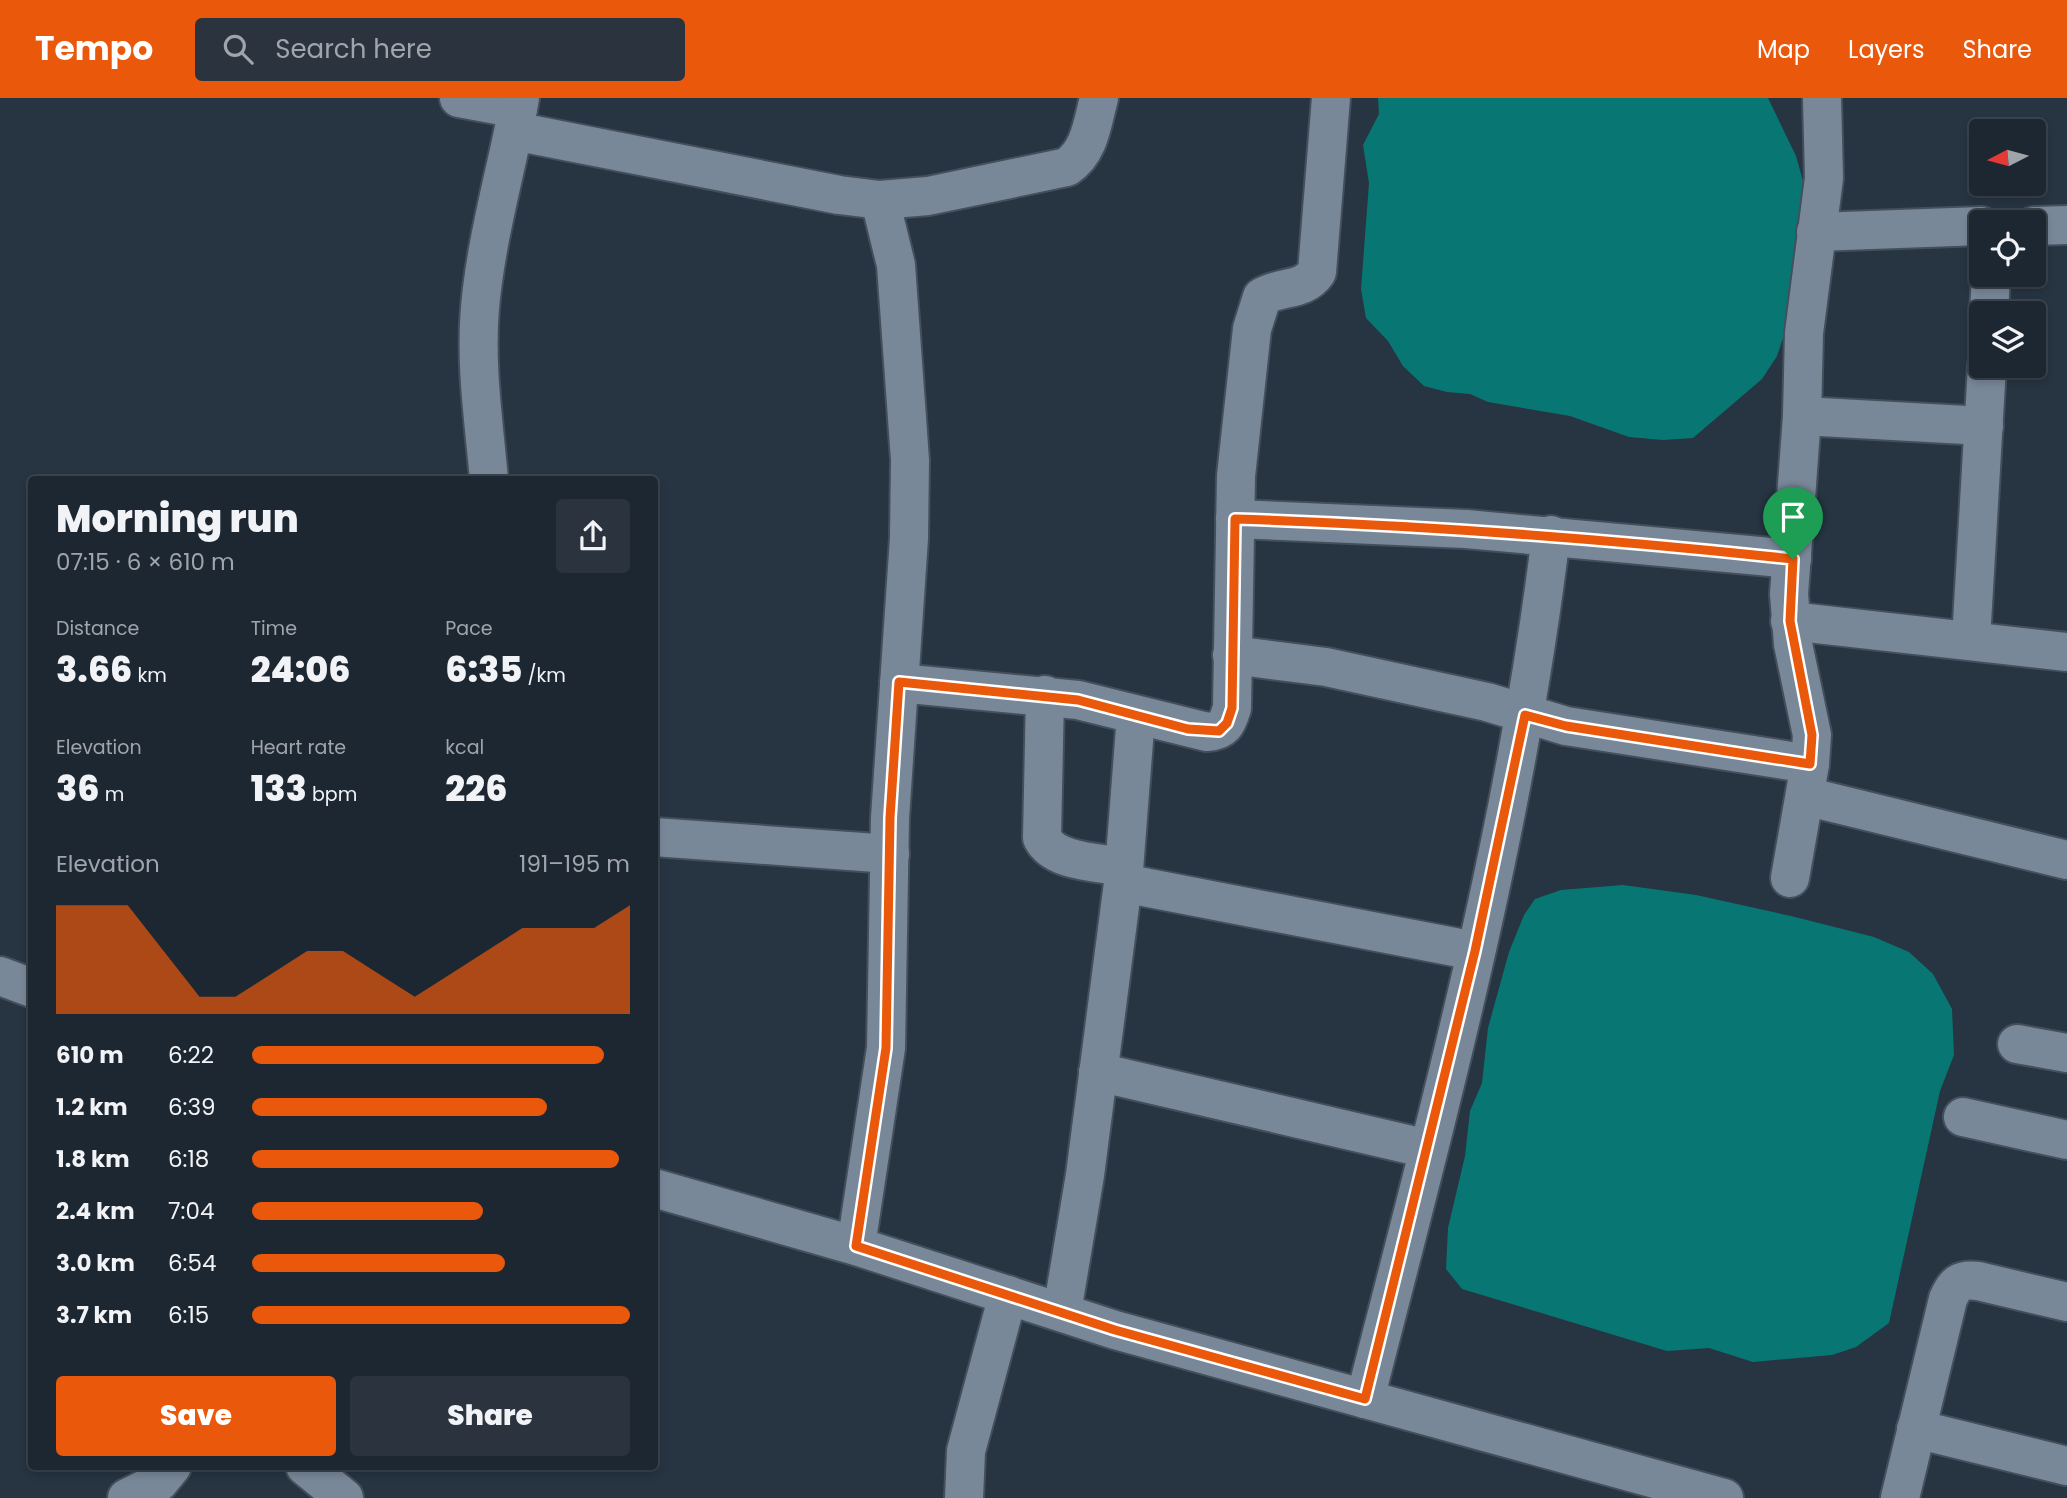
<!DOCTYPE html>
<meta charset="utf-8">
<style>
:root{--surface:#1d2732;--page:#2a333e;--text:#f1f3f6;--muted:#a0a5ac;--line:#3b444d;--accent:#ea580c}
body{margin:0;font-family:Poppins,sans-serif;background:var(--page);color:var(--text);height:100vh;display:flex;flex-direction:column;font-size:26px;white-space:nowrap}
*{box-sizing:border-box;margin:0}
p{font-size:23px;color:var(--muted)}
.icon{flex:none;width:38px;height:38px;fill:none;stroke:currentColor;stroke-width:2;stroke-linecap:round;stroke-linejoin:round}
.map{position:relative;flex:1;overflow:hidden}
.panel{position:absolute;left:28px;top:378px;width:630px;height:994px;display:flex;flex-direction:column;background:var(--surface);border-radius:7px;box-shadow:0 4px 10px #0003,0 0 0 2px var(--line)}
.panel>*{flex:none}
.needle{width:46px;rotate:264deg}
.fabs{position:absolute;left:1969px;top:21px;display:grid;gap:14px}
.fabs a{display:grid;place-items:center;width:77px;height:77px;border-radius:7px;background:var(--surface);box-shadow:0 4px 10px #0003,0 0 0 2px var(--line);font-size:35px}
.pin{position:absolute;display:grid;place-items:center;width:60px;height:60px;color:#fff;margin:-72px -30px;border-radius:50% 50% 50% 0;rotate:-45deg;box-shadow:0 0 7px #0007}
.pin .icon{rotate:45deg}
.round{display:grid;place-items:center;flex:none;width:74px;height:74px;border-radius:7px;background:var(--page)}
.headline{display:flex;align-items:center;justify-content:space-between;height:119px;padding:0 28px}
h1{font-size:38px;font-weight:800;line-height:52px}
.metrics{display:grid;grid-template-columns:repeat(3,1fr);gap:10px;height:119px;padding:7px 28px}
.metrics div{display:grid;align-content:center}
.metrics b{font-size:35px;font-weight:800}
.metrics small{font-size:19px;font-weight:400}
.metrics p{font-size:19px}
.chart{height:196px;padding:14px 28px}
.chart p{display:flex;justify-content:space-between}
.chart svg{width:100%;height:126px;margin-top:7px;fill:var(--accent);opacity:.7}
.button{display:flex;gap:14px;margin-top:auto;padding:14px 28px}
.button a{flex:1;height:80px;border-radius:7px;background:var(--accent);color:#fff;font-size:28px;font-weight:800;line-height:80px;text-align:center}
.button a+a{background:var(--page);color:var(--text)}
ul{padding:0 28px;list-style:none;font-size:23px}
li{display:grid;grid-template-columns:112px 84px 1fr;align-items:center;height:52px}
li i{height:18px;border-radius:9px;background:var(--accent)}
header{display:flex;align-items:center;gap:42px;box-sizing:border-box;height:98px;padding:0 35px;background:var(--accent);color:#fff}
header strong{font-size:33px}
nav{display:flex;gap:38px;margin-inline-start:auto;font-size:24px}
.search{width:490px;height:63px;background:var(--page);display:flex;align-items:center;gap:18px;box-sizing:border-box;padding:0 24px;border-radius:7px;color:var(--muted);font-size:26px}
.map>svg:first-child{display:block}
.water{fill:#087773}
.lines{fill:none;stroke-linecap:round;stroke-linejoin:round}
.minor-casing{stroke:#444f5b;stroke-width:42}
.minor{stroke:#798899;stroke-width:38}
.route-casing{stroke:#fff;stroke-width:14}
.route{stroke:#ea580c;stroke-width:9}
</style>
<header>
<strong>Tempo</strong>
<div class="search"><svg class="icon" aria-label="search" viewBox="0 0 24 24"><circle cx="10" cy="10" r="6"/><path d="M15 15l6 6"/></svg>Search here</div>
<nav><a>Map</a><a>Layers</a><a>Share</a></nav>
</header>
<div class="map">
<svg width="2067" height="1400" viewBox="0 0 2067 1400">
<rect width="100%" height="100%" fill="#273442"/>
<g class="water">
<polygon points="1378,0 1768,0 1796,58 1803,83 1802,122 1787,228 1777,258 1762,281 1693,340 1663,342 1629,339 1570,318 1488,304 1470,296 1447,294 1424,288 1403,268 1388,243 1366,220 1361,191 1369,85 1363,47 1379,16"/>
<polygon points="1623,787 1696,797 1791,818 1874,839 1909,854 1933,876 1952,911 1954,957 1940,993 1889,1225 1856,1249 1832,1257 1753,1264 1709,1250 1667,1253 1462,1191 1446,1171 1448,1130 1465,1058 1470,1013 1482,985 1488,930 1509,854 1524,817 1535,801 1561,792"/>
</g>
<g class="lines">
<defs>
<g id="minor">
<polyline points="459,0 518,11"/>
<path d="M 514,33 L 839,97 L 880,102 L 928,98 L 1067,69 C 1090,53 1092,26 1099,0"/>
<polyline points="2034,128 2067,127"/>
<polyline points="1816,134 1981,128"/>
<polyline points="1989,215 1991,177"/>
<polyline points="1802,318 1984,328"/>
<path d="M 489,382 C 484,325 475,267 480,210 C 486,140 507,70 520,0"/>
<polyline points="1235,421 1466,431 1792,461"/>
<polyline points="1790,523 2067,554"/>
<polyline points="1971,542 1987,268"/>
<polyline points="1232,557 1326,569 1487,604 1566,628 1810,666"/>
<path d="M 899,585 L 1078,602 L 1207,634 C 1224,633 1227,626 1232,610 L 1236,378 L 1252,231 L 1262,199 C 1282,187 1303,194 1317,174 L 1331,0"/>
<path d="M 1045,597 L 1042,740 C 1055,765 1099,764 1124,769"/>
<polyline points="1805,698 2067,762"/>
<polyline points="654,739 890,756"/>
<polyline points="1790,780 1810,666 1812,637 1793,546 1789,496 1802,318 1804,235 1824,80 1822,0"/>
<polyline points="1123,785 1475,853"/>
<polyline points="0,878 32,890"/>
<polyline points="2017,946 2067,955"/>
<polyline points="1098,974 1428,1051"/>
<polyline points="1963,1019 2067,1042"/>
<polyline points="654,1090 856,1148 1115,1232 1724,1400"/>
<polyline points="856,1148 886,950 890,720 909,440 910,362 896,167 880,102"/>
<polyline points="1062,1214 1085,1077 1123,785 1136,617"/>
<path d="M 1365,1301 C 1438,1016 1516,729 1551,437"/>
<polyline points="1916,1331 2067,1368"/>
<polyline points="305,1368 344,1400"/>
<polyline points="127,1400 159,1384 172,1368"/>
<polyline points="964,1400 966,1353 1008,1197"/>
<path d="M 1900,1400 L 1948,1201 C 1955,1185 1960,1181 1978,1183 L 2067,1204"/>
</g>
</defs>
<use href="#minor" class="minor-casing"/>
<use href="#minor" class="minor"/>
</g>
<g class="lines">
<defs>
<path id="route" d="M 1235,421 C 1422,427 1607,441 1793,461 L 1790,523 L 1812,637 L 1810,666 L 1566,628 L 1525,617 L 1475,853 L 1365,1301 L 1115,1232 L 856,1148 L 886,950 L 890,720 L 899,584 L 1078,602 L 1188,631 L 1219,633 L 1227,625 L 1232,610 Z"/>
</defs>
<use href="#route" class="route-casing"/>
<use href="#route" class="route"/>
</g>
</svg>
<div class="fabs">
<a><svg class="needle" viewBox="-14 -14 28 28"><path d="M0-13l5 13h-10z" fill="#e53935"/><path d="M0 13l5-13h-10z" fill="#a0a5ac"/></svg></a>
<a><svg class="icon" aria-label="locate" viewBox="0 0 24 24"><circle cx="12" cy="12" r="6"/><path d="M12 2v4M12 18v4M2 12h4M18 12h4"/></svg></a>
<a><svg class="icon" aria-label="layers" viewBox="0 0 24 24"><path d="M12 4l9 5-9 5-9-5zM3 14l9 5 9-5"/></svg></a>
</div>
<div class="pin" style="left:1793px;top:461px;background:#1e9e55"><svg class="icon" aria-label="arrive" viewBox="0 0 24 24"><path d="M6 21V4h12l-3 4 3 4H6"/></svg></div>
<section class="panel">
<div class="headline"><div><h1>Morning run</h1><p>07:15 · 6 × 610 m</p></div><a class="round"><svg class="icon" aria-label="share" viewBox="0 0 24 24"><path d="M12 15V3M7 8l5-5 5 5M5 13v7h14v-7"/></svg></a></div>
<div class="metrics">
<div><p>Distance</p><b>3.66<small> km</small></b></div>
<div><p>Time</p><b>24:06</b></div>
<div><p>Pace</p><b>6:35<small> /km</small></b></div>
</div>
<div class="metrics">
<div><p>Elevation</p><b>36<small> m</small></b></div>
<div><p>Heart rate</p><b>133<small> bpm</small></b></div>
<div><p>kcal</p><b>226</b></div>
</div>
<div class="chart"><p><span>Elevation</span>191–195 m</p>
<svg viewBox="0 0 160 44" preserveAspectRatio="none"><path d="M0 44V6L10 6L20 6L30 22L40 38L50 38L60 30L70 22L80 22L90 30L100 38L110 30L120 22L130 14L140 14L150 14L160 6V44z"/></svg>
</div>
<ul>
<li><b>610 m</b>6:22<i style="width:93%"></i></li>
<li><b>1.2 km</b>6:39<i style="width:78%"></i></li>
<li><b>1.8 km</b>6:18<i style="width:97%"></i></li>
<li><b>2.4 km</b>7:04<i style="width:61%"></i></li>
<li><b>3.0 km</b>6:54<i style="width:67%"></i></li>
<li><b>3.7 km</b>6:15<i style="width:100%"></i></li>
</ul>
<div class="button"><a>Save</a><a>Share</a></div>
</section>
</div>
